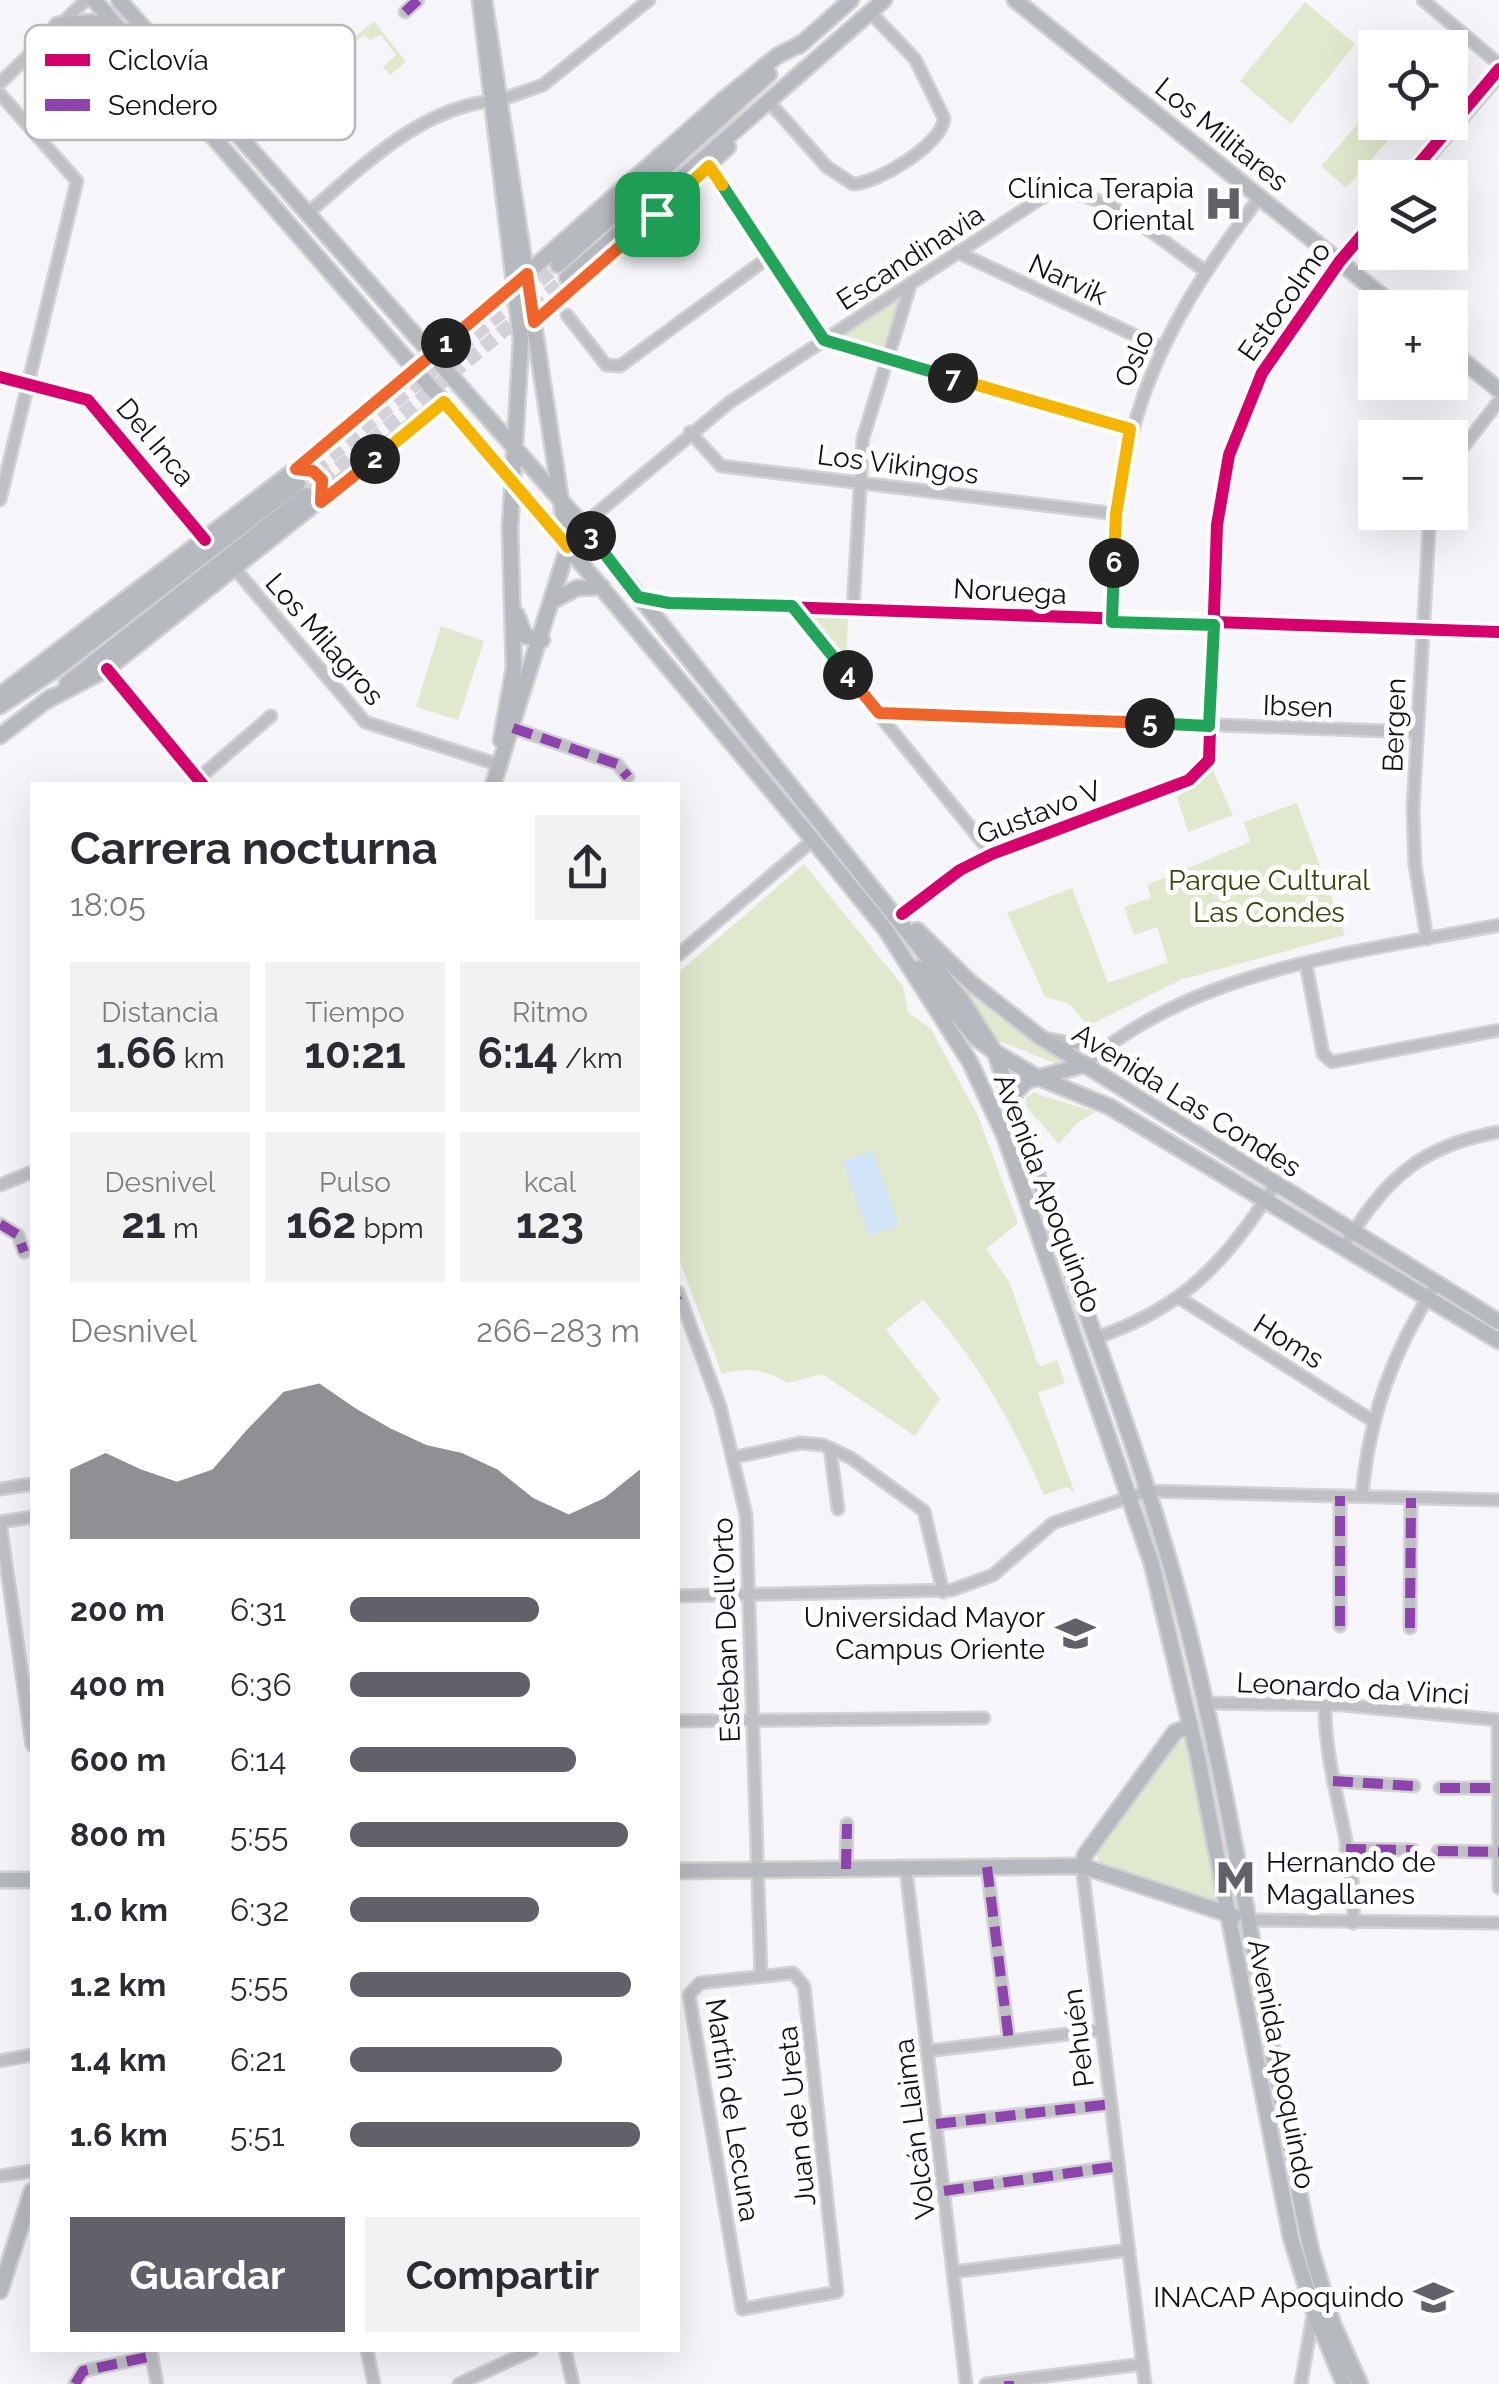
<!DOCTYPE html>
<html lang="es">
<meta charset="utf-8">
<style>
:root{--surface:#fff;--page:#f2f2f3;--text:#2b2b33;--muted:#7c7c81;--accent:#626068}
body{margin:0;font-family:Raleway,sans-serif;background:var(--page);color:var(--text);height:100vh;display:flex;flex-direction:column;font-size:38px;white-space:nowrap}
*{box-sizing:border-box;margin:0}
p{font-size:32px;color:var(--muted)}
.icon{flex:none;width:55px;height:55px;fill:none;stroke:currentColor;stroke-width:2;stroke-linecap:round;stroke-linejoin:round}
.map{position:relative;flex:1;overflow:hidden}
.side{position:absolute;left:30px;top:782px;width:650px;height:1570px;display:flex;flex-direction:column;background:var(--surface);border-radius:0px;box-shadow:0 10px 40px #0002}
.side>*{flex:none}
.buttons{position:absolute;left:1358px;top:30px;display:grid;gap:20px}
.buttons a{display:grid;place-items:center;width:110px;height:110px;border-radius:0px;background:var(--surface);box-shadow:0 10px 40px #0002;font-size:50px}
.pin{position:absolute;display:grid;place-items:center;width:85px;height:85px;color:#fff;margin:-42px;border-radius:20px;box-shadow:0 5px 15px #0006}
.km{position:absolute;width:50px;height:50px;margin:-25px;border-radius:50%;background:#222;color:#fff;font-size:28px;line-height:50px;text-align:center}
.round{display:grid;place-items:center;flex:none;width:105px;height:105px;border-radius:0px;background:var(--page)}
.headline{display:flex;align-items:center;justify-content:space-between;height:170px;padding:0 40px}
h1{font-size:45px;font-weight:700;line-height:75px}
.metrics{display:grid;grid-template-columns:repeat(3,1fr);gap:15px;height:170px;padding:10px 40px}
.metrics div{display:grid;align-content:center;border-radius:0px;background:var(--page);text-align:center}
.metrics b{font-size:42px;font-weight:700}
.metrics small{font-size:28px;font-weight:400}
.metrics p{font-size:28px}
.chart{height:280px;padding:20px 40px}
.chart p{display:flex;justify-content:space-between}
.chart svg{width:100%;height:180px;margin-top:10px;fill:var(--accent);opacity:.7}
.action{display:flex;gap:20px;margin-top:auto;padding:20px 40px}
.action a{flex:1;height:115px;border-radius:0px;background:var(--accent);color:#fff;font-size:40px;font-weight:700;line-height:115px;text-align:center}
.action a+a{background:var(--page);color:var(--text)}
ul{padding:0 40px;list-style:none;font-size:32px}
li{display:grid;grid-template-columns:160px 120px 1fr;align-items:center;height:75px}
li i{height:25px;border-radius:12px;background:var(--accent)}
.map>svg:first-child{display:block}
.green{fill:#e0e9cd}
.water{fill:#d2e5f8}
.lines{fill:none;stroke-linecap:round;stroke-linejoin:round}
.major-tunnel{stroke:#d4d2d8;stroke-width:14;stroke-dasharray:14 7;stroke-linecap:butt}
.minor-casing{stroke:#d2d1d4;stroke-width:15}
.major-casing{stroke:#d2d1d4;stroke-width:19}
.minor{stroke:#bec0c4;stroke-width:10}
.major{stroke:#b6b9be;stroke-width:14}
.quiet{stroke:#8e44ad;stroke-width:10;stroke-dasharray:20 10;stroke-linecap:butt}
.cycleway-casing{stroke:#fff;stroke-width:19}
.cycleway{stroke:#d6006c;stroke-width:12}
.split-1-casing{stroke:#fff;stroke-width:20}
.split-2-casing{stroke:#fff;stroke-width:20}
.split-3-casing{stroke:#fff;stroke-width:20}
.split-4-casing{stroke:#fff;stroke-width:20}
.split-5-casing{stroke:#fff;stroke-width:20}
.split-6-casing{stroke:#fff;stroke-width:20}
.split-7-casing{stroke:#fff;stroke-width:20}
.split-8-casing{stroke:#fff;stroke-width:20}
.split-9-casing{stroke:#fff;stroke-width:20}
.split-1{stroke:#f0652b;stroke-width:12}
.split-2{stroke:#f0652b;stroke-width:12}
.split-3{stroke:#f5b400;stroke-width:12}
.split-4{stroke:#22a559;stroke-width:12}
.split-5{stroke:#f0652b;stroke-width:12}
.split-6{stroke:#22a559;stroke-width:12}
.split-7{stroke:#f5b400;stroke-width:12}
.split-8{stroke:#22a559;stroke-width:12}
.split-9{stroke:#f5b400;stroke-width:12}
.labels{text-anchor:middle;stroke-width:10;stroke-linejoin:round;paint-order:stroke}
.street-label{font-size:28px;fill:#120f1a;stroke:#fff}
.poi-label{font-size:28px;fill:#120f1a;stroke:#fff;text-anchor:end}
.park-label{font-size:28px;fill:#344301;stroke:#fff}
.key{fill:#fff;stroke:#b8b7ba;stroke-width:2.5}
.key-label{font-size:28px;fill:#120f1a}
</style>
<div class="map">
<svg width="1499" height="2384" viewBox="0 0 1499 2384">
<rect width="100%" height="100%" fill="#f6f5f9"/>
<g class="green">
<polygon points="1305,2 1355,44 1291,124 1240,81"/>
<polygon points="374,21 406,62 390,75 383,67 396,55 381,35 370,40 364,35 322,68 303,96 288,104 283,98"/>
<polygon points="1369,111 1375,122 1394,134 1346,188 1321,166"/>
<polygon points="899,299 882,350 839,339"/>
<polygon points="814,616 848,617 846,664 810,623"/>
<polygon points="441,626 484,641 458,720 416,707"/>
<polygon points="1213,771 1233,815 1188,832 1177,797"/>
<polygon points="1297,803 1345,935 1183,979 1088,1026 1070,1004 1045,997 1007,913 1072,888 1108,983 1168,962 1157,927 1134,935 1124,907 1151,898 1147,885 1250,842 1244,822"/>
<path d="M 804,864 L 903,986 L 908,1012 L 931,1029 L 978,1116 L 1018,1223 L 986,1249 L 1010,1283 L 1037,1362 L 1041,1366 L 1057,1360 L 1065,1383 L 1038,1393 L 1075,1493 L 1067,1487 L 1044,1495 C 1010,1419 979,1362 923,1300 L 886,1330 L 940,1399 L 915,1436 L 822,1374 L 788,1383 C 766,1370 748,1366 722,1374 L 678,1256 L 678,973 Z"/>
<polygon points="931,949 1071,1063 1059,1065 999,1041"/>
<polygon points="1034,1092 1040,1095 1096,1112 1078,1122 1059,1144 1026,1106 1025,1099"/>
<polygon points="1186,1740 1220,1902 1098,1865 1097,1847 1174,1742"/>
</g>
<polygon class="water" points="873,1151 899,1226 869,1236 843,1161"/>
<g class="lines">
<g class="major-tunnel">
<polyline points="298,483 558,265"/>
<polyline points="306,495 567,278"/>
</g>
<defs>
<g id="minor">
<polyline points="1423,0 1499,64"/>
<polyline points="405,12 418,0"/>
<polyline points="0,83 86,0"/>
<polyline points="0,94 77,181 0,500"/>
<polyline points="503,99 543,85 649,0"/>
<path d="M 770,103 L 827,167 L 853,184 C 877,184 944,143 944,118 L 915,59 L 870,12"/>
<polyline points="709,166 824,340 1131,429"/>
<polyline points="1411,178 1499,76"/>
<path d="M 308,213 C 362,167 420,108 492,101"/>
<polyline points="957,252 1160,347"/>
<polyline points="567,315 606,365 620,366 769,257"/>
<polyline points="0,377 88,400 205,540"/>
<polyline points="690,432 721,466 1117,514"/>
<polyline points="1450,464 1499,401"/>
<path d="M 568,547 L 583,525 L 730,402 L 1046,195 C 1097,180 1163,243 1204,270"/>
<polyline points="236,570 365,722 500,765"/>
<polyline points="639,597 669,603 1499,632"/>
<polyline points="791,606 992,854"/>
<polyline points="853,609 863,438 911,283"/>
<path d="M 1113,621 C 1111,437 1149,341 1260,197"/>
<polyline points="107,669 203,785"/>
<polyline points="879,713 1415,732"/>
<polyline points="513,728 617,764 628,777"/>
<polyline points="198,779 271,716"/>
<polyline points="902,914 960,870 992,854 1189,780 1209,760 1217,525 1229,455 1262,373 1340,261 1375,220"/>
<polyline points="1427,939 1415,865 1413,809 1430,512"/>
<polyline points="678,955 813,840"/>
<polyline points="1306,964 1323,1054 1332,1062 1499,1030"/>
<polyline points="1050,1039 1103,1049"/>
<path d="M 1084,1065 C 1197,967 1358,953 1499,925"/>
<polyline points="0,1185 32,1172"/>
<polyline points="0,1224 18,1235 24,1252"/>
<path d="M 1344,1246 C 1386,1179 1419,1146 1499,1132"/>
<polyline points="678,1292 720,1406 746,1515 761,1975"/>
<polyline points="1181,1299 1373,1421"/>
<path d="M 1095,1338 C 1185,1308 1225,1262 1275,1185"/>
<polyline points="830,1448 838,1509"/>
<polyline points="736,1457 800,1443 823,1445 851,1458 924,1511 943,1592"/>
<polyline points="0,1489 32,1484"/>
<path d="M 1362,1496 C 1369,1416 1393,1350 1437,1283"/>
<polyline points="0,1522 32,1745"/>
<polyline points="0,1522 32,1517"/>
<polyline points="678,1596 952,1590 993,1575 1053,1523 1148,1491 1499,1500"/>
<polyline points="1340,1626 1340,1496"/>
<polyline points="1410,1628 1411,1498"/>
<polyline points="1205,1703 1343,1705 1499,1720"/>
<path d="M 1325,1705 C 1324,1778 1358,1849 1353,1923"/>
<polyline points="1498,1720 1499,1888"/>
<polyline points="678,1721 984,1718"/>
<polyline points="1333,1781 1414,1786"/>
<polyline points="1440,1788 1498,1788"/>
<polyline points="1346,1849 1413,1850"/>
<polyline points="1438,1851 1499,1852"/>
<polyline points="1082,1866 1145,2384"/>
<polyline points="987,1867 1009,2041"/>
<polyline points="846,1869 847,1824"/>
<polyline points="906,1869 966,2384"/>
<polyline points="1248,1920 1499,1923"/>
<polygon points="793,1973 804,1986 837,2292 742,2309 689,1995 700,1983"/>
<polyline points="927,2051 1102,2030"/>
<polyline points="0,2061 32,2055"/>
<polyline points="936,2124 1111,2104"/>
<polyline points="0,2176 32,2171"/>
<polyline points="944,2191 1119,2166"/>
<polyline points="953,2272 1129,2250"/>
<polyline points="367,2350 374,2384"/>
<polyline points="565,2350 573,2384"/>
<polyline points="151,2351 157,2384"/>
<polyline points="75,2384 83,2371 152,2356"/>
<polyline points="459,2384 532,2350"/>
<polyline points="986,2384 1143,2364"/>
<polyline points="1301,2384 1313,2315"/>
</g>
<g id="major">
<polyline points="94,0 513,482 813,840 886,930 970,1062 1005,1137 1152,1564 1198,1758 1291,2238 1313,2309 1344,2384"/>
<path d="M 119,0 L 574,515 L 962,1000 L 995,1052 C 1057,1244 1137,1431 1187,1626 C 1239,1832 1266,2043 1311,2250 L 1333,2324 L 1360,2384"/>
<polyline points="480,0 521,340 510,528 514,668 501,740"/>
<polyline points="484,0 568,547 493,785"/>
<polyline points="1015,0 1397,308"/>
<polyline points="57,25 92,22 115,28"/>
<polyline points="799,46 851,0"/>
<polyline points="558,265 769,74"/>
<polyline points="567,278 884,0"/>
<polyline points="534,323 728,147"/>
<polyline points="1450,350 1499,390"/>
<polyline points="296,469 313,471 322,480 321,502"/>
<polyline points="556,599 577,588 602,587"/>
<polyline points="517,615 525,636 542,640"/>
<polyline points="67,683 306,495"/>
<polyline points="0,695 296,469 515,284 723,100 777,56 804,42"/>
<polyline points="46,701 107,669 443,402"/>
<polyline points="0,706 58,668 298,483"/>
<polyline points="0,736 51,697"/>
<polyline points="917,930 970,982 1040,1037 1499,1322"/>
<polyline points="919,968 976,1038 995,1052 1037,1077 1110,1107 1499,1341"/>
<polyline points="1010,1099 1026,1081 1084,1065"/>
<polyline points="1082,1866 1085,1855 1175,1732 1191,1726"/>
<polyline points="678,1871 1082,1866 1234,1916"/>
<polyline points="0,1880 32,1880"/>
<polyline points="0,2291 32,2191"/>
</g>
</defs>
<use href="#minor" class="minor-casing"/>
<use href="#major" class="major-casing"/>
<use href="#minor" class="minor"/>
<use href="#major" class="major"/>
<g class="quiet">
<polyline points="405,12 418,0"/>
<polyline points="513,728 617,764 628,777"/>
<polyline points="0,1224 18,1235 24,1252"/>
<polyline points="678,1296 679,1295"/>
<polyline points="1340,1626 1340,1496"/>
<polyline points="1410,1628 1411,1498"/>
<polyline points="1333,1781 1414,1786"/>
<polyline points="1440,1788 1498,1788"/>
<polyline points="1346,1849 1413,1850"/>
<polyline points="1438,1851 1499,1852"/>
<polyline points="987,1867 1009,2041"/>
<polyline points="846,1869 847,1824"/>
<polyline points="936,2124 1111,2104"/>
<polyline points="944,2191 1119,2166"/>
<polyline points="1009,2381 1009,2384"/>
<polyline points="75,2384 83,2371 152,2356"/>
</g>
<defs>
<g id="cycleway">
<polyline points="1407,178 1499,69"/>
<polyline points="0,377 88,400 205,540"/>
<polyline points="638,597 669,603 1499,632"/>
<polyline points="107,669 203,785"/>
<polyline points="902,914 960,870 992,854 1189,780 1209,760 1217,525 1229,455 1262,373 1340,261 1375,220"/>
</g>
</defs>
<use href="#cycleway" class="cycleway-casing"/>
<use href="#cycleway" class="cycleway"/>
</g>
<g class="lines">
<defs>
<polyline id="split-1" points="446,343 527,274 534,322 657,214"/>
<polyline id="split-2" points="375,459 321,502 322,480 313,471 296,469 446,343"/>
<polyline id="split-3" points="375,459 444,402 568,547 582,525 591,536"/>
<polyline id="split-4" points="591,536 638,597 669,603 792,606 848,675"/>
<polyline id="split-5" points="848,675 879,713 1150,723"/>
<polyline id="split-6" points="1114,563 1112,622 1214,625 1209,726 1150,723"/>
<polyline id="split-7" points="953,378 1130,429 1116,514 1114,563"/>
<polyline id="split-8" points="722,185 824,340 953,378"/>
<polyline id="split-9" points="657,214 709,166 722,185"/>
</defs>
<use href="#split-1" class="split-1-casing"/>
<use href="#split-2" class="split-2-casing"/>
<use href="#split-3" class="split-3-casing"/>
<use href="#split-4" class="split-4-casing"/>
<use href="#split-5" class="split-5-casing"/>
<use href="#split-6" class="split-6-casing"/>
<use href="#split-7" class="split-7-casing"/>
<use href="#split-8" class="split-8-casing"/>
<use href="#split-9" class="split-9-casing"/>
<use href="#split-1" class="split-1"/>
<use href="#split-2" class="split-2"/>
<use href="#split-3" class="split-3"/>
<use href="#split-4" class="split-4"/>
<use href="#split-5" class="split-5"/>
<use href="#split-6" class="split-6"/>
<use href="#split-7" class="split-7"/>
<use href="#split-8" class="split-8"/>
<use href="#split-9" class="split-9"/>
</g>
<defs>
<symbol id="hospital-bare" viewBox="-9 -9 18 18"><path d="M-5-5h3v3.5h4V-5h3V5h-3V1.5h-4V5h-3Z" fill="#626068" stroke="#fff" stroke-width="2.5" paint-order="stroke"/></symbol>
<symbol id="university-bare" viewBox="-9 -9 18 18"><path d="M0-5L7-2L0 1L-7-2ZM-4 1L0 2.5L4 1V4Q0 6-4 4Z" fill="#626068" stroke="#fff" stroke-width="2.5" paint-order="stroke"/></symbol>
<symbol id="metro-bare" viewBox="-9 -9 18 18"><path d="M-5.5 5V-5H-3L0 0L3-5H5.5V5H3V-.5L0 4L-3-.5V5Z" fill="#626068" stroke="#fff" stroke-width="2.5" paint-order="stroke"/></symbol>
</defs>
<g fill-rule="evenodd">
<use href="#hospital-bare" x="1196" y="176" width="55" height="55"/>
<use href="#university-bare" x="1048" y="1606" width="55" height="55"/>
<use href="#metro-bare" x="1208" y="1850" width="55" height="55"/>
<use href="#university-bare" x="1406" y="2270" width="55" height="55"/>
</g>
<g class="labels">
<g class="street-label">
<text transform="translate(1222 134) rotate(39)" y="10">Los Militares</text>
<text transform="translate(910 257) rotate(-33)" y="10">Escandinavia</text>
<text transform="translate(1068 279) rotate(25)" y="10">Narvik</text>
<text transform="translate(1284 301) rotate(-55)" y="10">Estocolmo</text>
<text transform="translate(1134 358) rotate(-67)" y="10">Oslo</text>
<text transform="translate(156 442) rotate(50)" y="10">Del Inca</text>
<text transform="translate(898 464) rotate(7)" y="10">Los Vikingos</text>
<text transform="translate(1010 591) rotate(3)" y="10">Noruega</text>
<text transform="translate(325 639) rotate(49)" y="10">Los Milagros</text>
<text transform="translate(1298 706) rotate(2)" y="10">Ibsen</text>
<text transform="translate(1394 725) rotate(-88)" y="10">Bergen</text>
<text transform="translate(1039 812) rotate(-21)" y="10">Gustavo V</text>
<text transform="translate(1187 1100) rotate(32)" y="10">Avenida Las Condes</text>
<text transform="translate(1048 1193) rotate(69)" y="10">Avenida Apoquindo</text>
<text transform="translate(1289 1341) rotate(32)" y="10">Homs</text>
<text transform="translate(726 1630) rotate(-92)" y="10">Esteban Dell'Orto</text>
<text transform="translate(1353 1688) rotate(3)" y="10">Leonardo da Vinci</text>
<text transform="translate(1078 2038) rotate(-97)" y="10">Pehuén</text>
<text transform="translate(1282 2064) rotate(79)" y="10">Avenida Apoquindo</text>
<text transform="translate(733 2110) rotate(81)" y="10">Martín de Lecuna</text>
<text transform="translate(796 2116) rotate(-96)" y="10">Juan de Ureta</text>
<text transform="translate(914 2129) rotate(-97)" y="10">Volcán Llaima</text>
</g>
<g class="poi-label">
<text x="1194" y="198">Clínica Terapia<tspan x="1194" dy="32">Oriental</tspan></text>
<text x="1045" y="1627">Universidad Mayor<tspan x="1045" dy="32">Campus Oriente</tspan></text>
<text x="1266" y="1872" text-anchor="start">Hernando de<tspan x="1266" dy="32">Magallanes</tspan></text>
<text x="1404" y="2307">INACAP Apoquindo</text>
</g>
<g class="park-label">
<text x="1269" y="890">Parque Cultural<tspan x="1269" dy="32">Las Condes</tspan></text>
</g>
</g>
<rect x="25" y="25" width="330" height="115" rx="15" class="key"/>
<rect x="45" y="54" width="45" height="12" fill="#d6006c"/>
<rect x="45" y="99" width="45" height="12" fill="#8e44ad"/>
<g class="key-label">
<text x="108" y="70">Ciclovía</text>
<text x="108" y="115">Sendero</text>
</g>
</svg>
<div class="buttons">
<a><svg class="icon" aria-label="locate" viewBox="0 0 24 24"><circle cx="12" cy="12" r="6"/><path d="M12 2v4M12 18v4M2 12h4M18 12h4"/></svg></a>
<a><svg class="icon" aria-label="layers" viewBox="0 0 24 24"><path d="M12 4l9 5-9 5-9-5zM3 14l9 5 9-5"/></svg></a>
<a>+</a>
<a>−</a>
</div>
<div class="pin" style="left:657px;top:214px;background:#1e9e55"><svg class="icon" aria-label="arrive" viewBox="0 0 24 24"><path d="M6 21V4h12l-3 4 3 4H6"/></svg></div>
<b class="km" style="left:446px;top:343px">1</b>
<b class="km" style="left:375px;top:459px">2</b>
<b class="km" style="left:591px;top:536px">3</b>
<b class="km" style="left:848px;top:675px">4</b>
<b class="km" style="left:1150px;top:723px">5</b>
<b class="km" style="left:1114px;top:563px">6</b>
<b class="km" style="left:953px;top:378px">7</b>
<section class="side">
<div class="headline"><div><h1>Carrera nocturna</h1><p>18:05</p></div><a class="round"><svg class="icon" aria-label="share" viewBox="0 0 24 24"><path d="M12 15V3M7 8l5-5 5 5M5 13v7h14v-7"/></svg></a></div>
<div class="metrics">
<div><p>Distancia</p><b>1.66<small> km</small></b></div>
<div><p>Tiempo</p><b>10:21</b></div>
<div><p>Ritmo</p><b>6:14<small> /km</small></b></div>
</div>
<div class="metrics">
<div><p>Desnivel</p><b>21<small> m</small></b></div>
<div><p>Pulso</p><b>162<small> bpm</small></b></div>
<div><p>kcal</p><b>123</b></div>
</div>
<div class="chart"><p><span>Desnivel</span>266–283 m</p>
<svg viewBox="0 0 160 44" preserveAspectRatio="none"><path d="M0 44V27L10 23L20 27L30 30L40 27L50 17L60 8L70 6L80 12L90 17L100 21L110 23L120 27L130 34L140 38L150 34L160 27V44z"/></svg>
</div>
<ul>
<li><b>200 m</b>6:31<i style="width:65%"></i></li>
<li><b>400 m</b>6:36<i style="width:62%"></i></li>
<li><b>600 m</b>6:14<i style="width:78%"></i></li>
<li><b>800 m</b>5:55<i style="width:96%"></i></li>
<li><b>1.0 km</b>6:32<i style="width:65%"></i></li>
<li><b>1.2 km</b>5:55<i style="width:97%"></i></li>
<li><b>1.4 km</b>6:21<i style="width:73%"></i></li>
<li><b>1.6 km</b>5:51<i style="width:100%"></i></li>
</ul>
<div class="action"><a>Guardar</a><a>Compartir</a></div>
</section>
</div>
